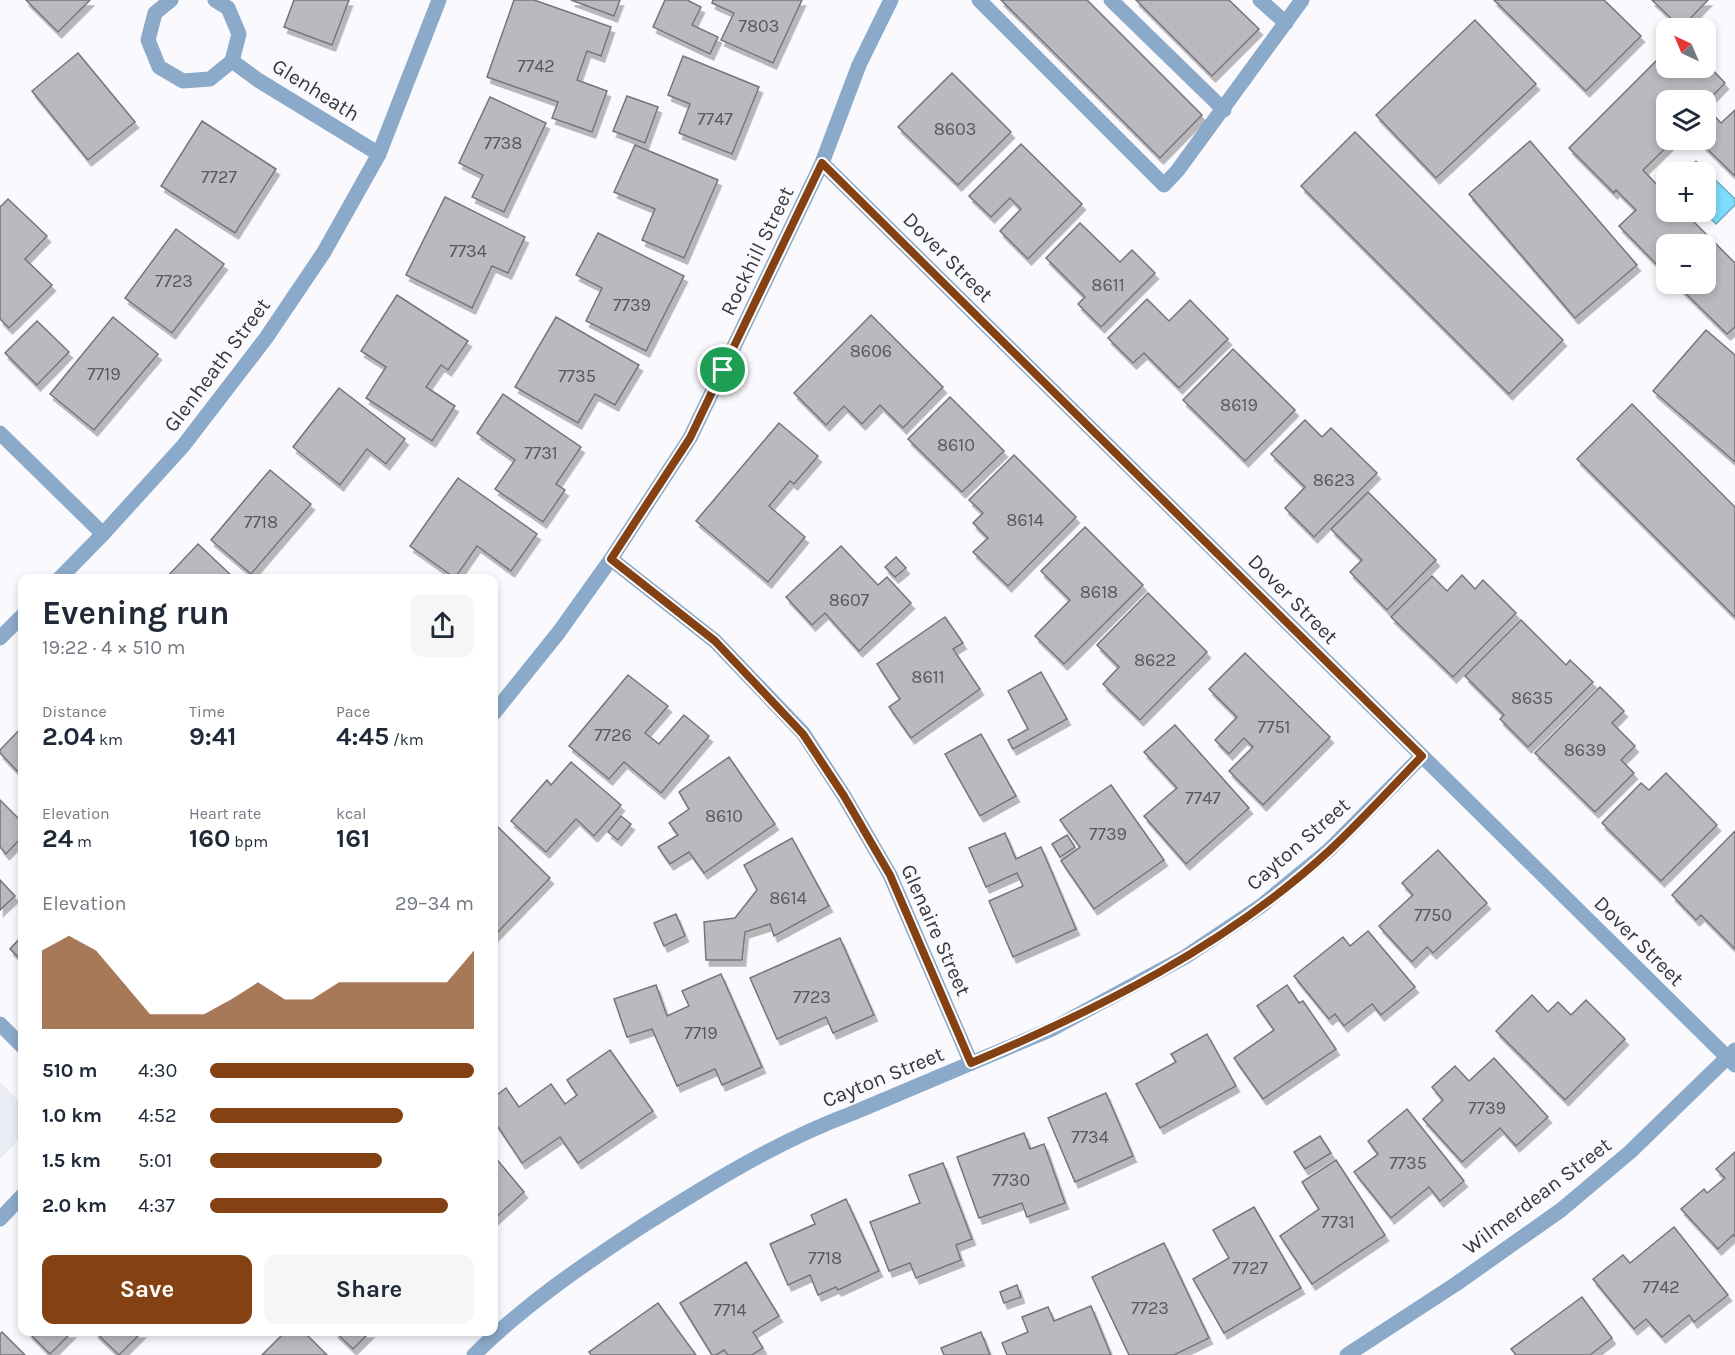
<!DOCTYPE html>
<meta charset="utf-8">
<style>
:root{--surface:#fff;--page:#f6f6f7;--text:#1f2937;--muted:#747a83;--accent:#844114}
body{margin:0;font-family:Karla,sans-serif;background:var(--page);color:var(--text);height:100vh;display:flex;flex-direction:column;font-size:22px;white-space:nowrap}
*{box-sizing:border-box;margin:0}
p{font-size:20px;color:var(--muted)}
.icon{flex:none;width:33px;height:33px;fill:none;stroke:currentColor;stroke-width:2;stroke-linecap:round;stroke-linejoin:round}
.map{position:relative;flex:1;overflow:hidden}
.details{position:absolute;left:18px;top:574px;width:480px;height:762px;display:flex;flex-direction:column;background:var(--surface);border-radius:12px;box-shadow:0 3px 9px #0003}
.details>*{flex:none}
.needle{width:39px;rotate:316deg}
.buttons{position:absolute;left:1656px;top:18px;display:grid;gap:12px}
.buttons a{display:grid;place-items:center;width:60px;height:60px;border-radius:12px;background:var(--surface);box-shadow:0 3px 9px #0003;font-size:30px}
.pin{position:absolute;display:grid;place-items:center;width:51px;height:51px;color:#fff;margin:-26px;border:3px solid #fff;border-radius:50%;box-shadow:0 2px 6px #0007}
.round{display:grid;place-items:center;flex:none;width:63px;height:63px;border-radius:12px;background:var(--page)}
.headline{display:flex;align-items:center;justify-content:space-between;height:102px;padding:0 24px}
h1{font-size:33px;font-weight:700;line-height:45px}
.stats{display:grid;grid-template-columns:repeat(3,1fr);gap:9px;height:102px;padding:6px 24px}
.stats div{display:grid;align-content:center}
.stats b{font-size:26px;font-weight:700}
.stats small{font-size:16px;font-weight:400}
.stats p{font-size:16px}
.chart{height:168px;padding:12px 24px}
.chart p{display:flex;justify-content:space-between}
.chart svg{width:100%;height:108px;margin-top:6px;fill:var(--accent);opacity:.7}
.action{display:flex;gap:12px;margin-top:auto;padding:12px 24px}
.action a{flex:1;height:69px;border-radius:12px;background:var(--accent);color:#fff;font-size:24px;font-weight:700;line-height:69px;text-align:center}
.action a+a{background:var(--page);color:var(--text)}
ul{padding:0 24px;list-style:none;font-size:20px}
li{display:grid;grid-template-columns:96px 72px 1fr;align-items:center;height:45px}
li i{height:15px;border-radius:8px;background:var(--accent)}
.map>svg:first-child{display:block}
.built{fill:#eaecf4}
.water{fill:#7fdcfc;stroke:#69abc2;stroke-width:1.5}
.building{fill:#bbb8c0;stroke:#77747b;stroke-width:1.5;filter:url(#shadow)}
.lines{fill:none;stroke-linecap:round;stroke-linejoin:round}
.service{stroke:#8ba9c8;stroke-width:15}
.minor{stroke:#8ba9c8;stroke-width:15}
.route-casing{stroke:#fff;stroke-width:12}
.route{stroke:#844114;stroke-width:8}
.labels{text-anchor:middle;stroke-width:4.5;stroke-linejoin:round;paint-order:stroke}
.number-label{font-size:18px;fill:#58585c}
.street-label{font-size:21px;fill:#37383b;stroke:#fafafe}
</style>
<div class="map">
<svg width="1735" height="1355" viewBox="0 0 1735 1355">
<defs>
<filter id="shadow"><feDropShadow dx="3.5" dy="6" stdDeviation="0" flood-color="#0004"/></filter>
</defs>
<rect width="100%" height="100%" fill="#fafafe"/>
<polygon class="built" points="0,1082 22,1104 22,1136 0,1159"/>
<polygon class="water" points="1696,161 1735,199 1735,205 1716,224 1704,212 1706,212 1706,172 1685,172"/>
<g class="building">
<polygon points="26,0 90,0 58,32"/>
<polygon points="294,0 349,0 332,45 284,27"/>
<polygon points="514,0 534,0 611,27 601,56 587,51 577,80 607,91 592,132 552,118 558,102 487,77"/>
<polygon points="571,0 620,0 614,16"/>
<polygon points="665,0 687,0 701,7 692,25 718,37 710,54 653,27"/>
<polygon points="713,0 802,0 773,63 721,40 734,13 712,3"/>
<polygon points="1001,0 1087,0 1202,115 1160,158"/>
<polygon points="1136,0 1229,0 1259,29 1212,76"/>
<polygon points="1494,0 1604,0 1641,36 1586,91"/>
<polygon points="1652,0 1708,0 1681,28"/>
<polygon points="1475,20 1536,84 1436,178 1376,115"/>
<polygon points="1666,51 1666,68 1706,68 1706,63 1725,83 1706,103 1706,100 1666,100 1666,140 1674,140 1643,170 1666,194 1666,212 1684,212 1735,263 1735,327 1727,334 1676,284 1706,284 1706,244 1666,244 1666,274 1619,226 1636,210 1616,190 1614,193 1569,148"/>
<polygon points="78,53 135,122 88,160 32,91"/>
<polygon points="683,56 759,87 732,154 679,133 690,104 668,95"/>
<polygon points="952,73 1011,132 958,185 898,127"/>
<polygon points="627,96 658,107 645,143 613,131"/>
<polygon points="490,97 546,123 504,212 472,197 483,175 459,163"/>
<polygon points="1706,107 1721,123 1735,110 1735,176 1698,140 1706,140"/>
<polygon points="202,121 276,169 235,233 161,186"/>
<polygon points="1355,132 1563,340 1509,394 1301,186"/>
<polygon points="1530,141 1637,265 1575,318 1469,194"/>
<polygon points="1021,144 1082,204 1028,259 1000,231 1021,209 1010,198 991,217 969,196"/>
<polygon points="635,145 718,180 684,258 642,240 655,209 614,192"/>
<polygon points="445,197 525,237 508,273 492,266 472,308 406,275"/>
<polygon points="8,199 47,236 25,259 52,285 9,328 0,319 0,207"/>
<polygon points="1080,223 1120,262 1132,250 1155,273 1101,327 1078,304 1085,297 1046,258"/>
<polygon points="176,229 224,264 172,333 125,298"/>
<polygon points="598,233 684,276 646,351 586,321 602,288 576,275"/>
<polygon points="397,295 468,341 448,370 441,365 426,387 455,406 432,441 366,398 386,367 361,351"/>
<polygon points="1147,299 1169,321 1190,300 1228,339 1179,388 1144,353 1133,363 1108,338"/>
<polygon points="871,315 943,387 903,428 880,405 862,424 844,406 826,425 794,393"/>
<polygon points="113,317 158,354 94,430 50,394"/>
<polygon points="556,317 639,365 615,405 595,394 578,423 515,387"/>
<polygon points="37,321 69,352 37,385 5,353"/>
<polygon points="1706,330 1735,355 1735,462 1653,391"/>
<polygon points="1233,349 1295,410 1245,461 1183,400"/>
<polygon points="339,388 405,439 386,464 367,449 340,485 293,447"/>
<polygon points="503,394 581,447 556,484 565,490 543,522 495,489 515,460 477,433"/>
<polygon points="950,397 1004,451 962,492 908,439"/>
<polygon points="1632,404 1735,507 1735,617 1577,459"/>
<polygon points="1305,420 1322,437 1331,428 1377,473 1314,537 1285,508 1305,487 1271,454"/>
<polygon points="779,423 818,456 794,484 790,481 769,506 805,537 768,582 696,521"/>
<polygon points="1014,455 1076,517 1008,586 973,552 988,538 973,523 983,513 969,500"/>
<polygon points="270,470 311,504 251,574 211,540"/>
<polygon points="458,478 537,534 511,571 477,546 455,578 410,546"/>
<polygon points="1368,492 1436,560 1387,610 1350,572 1362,560 1331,529"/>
<polygon points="1085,527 1143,585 1064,664 1035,636 1070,600 1041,571"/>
<polygon points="198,544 235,579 165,579"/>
<polygon points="841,546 878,585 887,577 911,603 859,651 825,613 812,625 786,597"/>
<polygon points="896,557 906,568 895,577 885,567"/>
<polygon points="1462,575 1475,589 1483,580 1516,613 1453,677 1391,617 1432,576 1447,591"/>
<polygon points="1148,593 1207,652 1140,720 1103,684 1119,667 1097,645"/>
<polygon points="945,617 963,643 953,649 980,689 911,738 889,707 900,699 877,664"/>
<polygon points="1521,620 1566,665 1570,660 1593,682 1528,747 1500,719 1504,715 1465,676"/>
<polygon points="1245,653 1330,737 1263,805 1229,771 1253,747 1244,738 1229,754 1215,740 1237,717 1209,689"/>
<polygon points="1041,672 1067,719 1013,749 1008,740 1028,729 1008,691"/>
<polygon points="628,675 668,706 645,733 659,744 684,715 709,736 661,793 624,762 609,779 569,746"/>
<polygon points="1600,687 1624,711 1612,723 1635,746 1621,760 1634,773 1595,812 1535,753"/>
<polygon points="1175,725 1249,808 1186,864 1144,816 1177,788 1144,752"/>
<polygon points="22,727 22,776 0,753 0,750"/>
<polygon points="981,734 1016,796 980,816 945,754"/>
<polygon points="729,757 775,824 704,873 689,852 670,864 658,847 678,835 669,823 689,809 679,792"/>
<polygon points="571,762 621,805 594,836 576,819 546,852 511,821 547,780 551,785"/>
<polygon points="1666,773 1717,825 1661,881 1602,823 1641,783 1649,790"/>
<polygon points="1111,785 1164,860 1094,909 1061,861 1080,847 1060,820"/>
<polygon points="0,800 22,822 22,837 6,854 0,847"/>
<polygon points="621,816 631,824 618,840 608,832"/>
<polygon points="498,827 550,878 494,936 494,832"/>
<polygon points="1735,831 1735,949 1701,915 1696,920 1672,895"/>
<polygon points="1005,833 1016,859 1041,847 1076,929 1013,957 989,901 1023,886 1017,873 986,887 969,848"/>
<polygon points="1067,835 1075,847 1060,857 1052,844"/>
<polygon points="792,838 829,906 774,936 770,924 745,932 742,960 706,960 704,922 735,918 757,890 744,865"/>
<polygon points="1438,850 1487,903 1433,953 1427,947 1412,962 1379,926 1413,895 1402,883"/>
<polygon points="0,880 15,896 0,910"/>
<polygon points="676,914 685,936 664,946 654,923"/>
<polygon points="1368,931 1415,987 1381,1015 1372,1004 1344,1026 1335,1014 1329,1019 1294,976 1343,937 1350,946"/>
<polygon points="22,936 22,961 10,949"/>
<polygon points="840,938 874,1015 833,1033 826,1017 777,1039 750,978"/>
<polygon points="721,974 762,1067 722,1085 715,1069 677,1086 652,1029 627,1037 614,999 656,985 667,1016 689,1006 682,991"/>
<polygon points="1287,985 1299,1003 1303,1001 1336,1049 1263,1099 1234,1058 1274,1030 1257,1006"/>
<polygon points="1532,995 1548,1012 1558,1002 1571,1015 1586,1000 1625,1039 1565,1100 1496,1031"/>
<polygon points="1207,1034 1236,1086 1160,1128 1136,1084 1176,1062 1171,1054"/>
<polygon points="610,1050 653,1111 578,1163 560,1137 522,1163 494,1121 494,1097 506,1088 519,1107 551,1084 565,1104 577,1095 567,1080"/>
<polygon points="1494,1058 1548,1117 1516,1146 1500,1128 1462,1162 1423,1119 1443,1100 1432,1087 1455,1066 1469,1081"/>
<polygon points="1106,1093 1133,1156 1075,1182 1048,1118"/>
<polygon points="1407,1109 1464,1181 1440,1201 1429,1187 1391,1218 1354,1172 1378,1154 1368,1141"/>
<polygon points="1024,1133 1030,1149 1044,1144 1065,1203 1027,1217 1022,1203 979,1218 957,1157"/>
<polygon points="1320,1136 1331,1153 1305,1169 1294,1152"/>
<polygon points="1735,1152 1735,1237 1733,1235 1718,1249 1681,1209 1704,1189 1707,1193 1725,1178 1716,1169"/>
<polygon points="494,1156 524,1192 494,1219"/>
<polygon points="1336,1160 1385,1235 1312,1284 1280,1236 1319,1209 1302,1182"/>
<polygon points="943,1163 972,1239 956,1245 961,1260 916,1278 910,1263 889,1271 870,1222 920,1203 909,1175"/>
<polygon points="846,1199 879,1271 838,1290 836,1287 818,1295 810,1275 788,1285 770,1244 815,1224 811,1215"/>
<polygon points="1254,1207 1301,1288 1224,1333 1193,1279 1229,1258 1213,1230"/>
<polygon points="1674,1227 1728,1295 1694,1322 1689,1315 1662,1337 1646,1319 1634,1329 1593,1279 1623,1255 1630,1263"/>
<polygon points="1164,1243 1209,1338 1174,1355 1129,1355 1092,1277"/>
<polygon points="746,1262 779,1316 753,1332 763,1348 752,1355 728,1355 724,1350 716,1355 712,1355 680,1303"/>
<polygon points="1017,1285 1021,1297 1004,1303 1000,1292"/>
<polygon points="1582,1297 1612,1338 1590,1355 1516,1355 1511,1349"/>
<polygon points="658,1303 696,1355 591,1355 589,1352"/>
<polygon points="1091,1306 1111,1355 1007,1355 1002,1343 1028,1332 1022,1317 1048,1307 1054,1321"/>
<polygon points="2,1332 25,1355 0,1355 0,1334"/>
<polygon points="28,1332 72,1332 50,1354"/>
<polygon points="95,1332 142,1332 119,1355"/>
<polygon points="285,1332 304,1332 327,1355 262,1355"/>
<polygon points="335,1332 370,1332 353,1349"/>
<polygon points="981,1332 990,1355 944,1355 941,1348"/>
</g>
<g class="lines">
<g class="service">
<polyline points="979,0 1164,185 1178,170 1302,0"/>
<polyline points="1111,0 1224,110"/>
<polyline points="1260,0 1286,23"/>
</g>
<g class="minor">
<polyline points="171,0 155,13 148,40 159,67 183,81 210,79 232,61 239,34 228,8 215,0"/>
<polyline points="232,61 258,80 379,154"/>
<polyline points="822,163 1735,1065"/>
<polyline points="0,433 103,534"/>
<polyline points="611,559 715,641 803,733 844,796 890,875 971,1063"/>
<polyline points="59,579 103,534 183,446 266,338 324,252 379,154 439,0"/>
<polyline points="0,638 22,616"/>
<polyline points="494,713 559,632 611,559 690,438 822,163 859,65 891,0"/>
<polyline points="0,1024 22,1046"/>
<polyline points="0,1219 22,1196"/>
<path d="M 474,1355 C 524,1305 584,1264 644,1225 C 710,1183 780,1140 853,1113 L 1052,1029 L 1185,957 L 1261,906 L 1329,850 L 1422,756"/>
<polyline points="1347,1355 1456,1284 1561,1210 1630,1152 1735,1050"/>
</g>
</g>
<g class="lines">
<defs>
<path id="route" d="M 822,163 L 1422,756 C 1392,787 1362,820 1330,850 C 1227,945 1099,1009 971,1063 L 890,875 L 844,796 L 803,734 L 715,641 L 611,559 L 690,438 Z"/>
</defs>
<use href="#route" class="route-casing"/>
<use href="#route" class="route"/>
</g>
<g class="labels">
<g class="number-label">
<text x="759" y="32">7803</text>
<text x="536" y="72">7742</text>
<text x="715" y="125">7747</text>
<text x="955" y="135">8603</text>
<text x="503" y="149">7738</text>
<text x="219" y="183">7727</text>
<text x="468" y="257">7734</text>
<text x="174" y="287">7723</text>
<text x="1108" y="291">8611</text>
<text x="632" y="311">7739</text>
<text x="871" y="357">8606</text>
<text x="104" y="380">7719</text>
<text x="577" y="382">7735</text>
<text x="1239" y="411">8619</text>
<text x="956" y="451">8610</text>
<text x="541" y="459">7731</text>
<text x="1334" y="486">8623</text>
<text x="1025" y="526">8614</text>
<text x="261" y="528">7718</text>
<text x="1099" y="598">8618</text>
<text x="849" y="606">8607</text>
<text x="1155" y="666">8622</text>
<text x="928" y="683">8611</text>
<text x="1532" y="704">8635</text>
<text x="1274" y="733">7751</text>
<text x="613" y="741">7726</text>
<text x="1585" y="756">8639</text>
<text x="1203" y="804">7747</text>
<text x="724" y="822">8610</text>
<text x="1108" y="840">7739</text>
<text x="788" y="904">8614</text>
<text x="1433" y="921">7750</text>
<text x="812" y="1003">7723</text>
<text x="701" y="1039">7719</text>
<text x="1487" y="1114">7739</text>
<text x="1090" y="1143">7734</text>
<text x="1408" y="1169">7735</text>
<text x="1011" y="1186">7730</text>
<text x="1338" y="1228">7731</text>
<text x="825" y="1264">7718</text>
<text x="1250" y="1274">7727</text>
<text x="1661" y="1293">7742</text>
<text x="1150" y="1314">7723</text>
<text x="730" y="1316">7714</text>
</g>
<g class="street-label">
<text transform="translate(316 90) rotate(32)" y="7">Glenheath</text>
<text transform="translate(757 251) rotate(-64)" y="7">Rockhill Street</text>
<text transform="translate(948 257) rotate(45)" y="7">Dover Street</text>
<text transform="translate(217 365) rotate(-53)" y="7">Glenheath Street</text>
<text transform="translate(1293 599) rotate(45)" y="7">Dover Street</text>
<text transform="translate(1298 844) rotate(-41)" y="7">Cayton Street</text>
<text transform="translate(936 930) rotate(66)" y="7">Glenaire Street</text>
<text transform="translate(1639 941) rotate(45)" y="7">Dover Street</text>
<text transform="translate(883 1077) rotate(-22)" y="7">Cayton Street</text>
<text transform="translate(1537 1196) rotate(-37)" y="7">Wilmerdean Street</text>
</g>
</g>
</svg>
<div class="buttons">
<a><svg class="needle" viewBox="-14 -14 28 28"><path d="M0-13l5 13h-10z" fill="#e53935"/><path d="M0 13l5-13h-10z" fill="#747a83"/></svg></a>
<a><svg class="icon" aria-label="layers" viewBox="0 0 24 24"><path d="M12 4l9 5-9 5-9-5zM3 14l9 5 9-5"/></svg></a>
<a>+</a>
<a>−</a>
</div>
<div class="pin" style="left:723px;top:370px;background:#1e9e55"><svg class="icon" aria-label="arrive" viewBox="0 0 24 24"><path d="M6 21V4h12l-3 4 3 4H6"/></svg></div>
<section class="details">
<div class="headline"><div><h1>Evening run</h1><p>19:22 · 4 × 510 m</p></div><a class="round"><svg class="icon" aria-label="share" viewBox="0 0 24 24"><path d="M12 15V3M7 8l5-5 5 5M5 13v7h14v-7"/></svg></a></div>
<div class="stats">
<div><p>Distance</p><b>2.04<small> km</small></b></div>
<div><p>Time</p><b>9:41</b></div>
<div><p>Pace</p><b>4:45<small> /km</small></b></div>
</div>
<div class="stats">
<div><p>Elevation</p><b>24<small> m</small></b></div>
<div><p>Heart rate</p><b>160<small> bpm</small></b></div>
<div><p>kcal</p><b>161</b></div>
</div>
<div class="chart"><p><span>Elevation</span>29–34 m</p>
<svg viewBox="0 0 160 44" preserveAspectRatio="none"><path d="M0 44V12L10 6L20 12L30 25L40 38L50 38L60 38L70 32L80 25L90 32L100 32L110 25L120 25L130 25L140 25L150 25L160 12V44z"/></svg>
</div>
<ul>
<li><b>510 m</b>4:30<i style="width:100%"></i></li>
<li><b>1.0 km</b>4:52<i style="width:73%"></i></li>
<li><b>1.5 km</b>5:01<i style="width:65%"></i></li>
<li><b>2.0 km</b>4:37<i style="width:90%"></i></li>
</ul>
<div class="action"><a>Save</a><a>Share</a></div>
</section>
</div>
